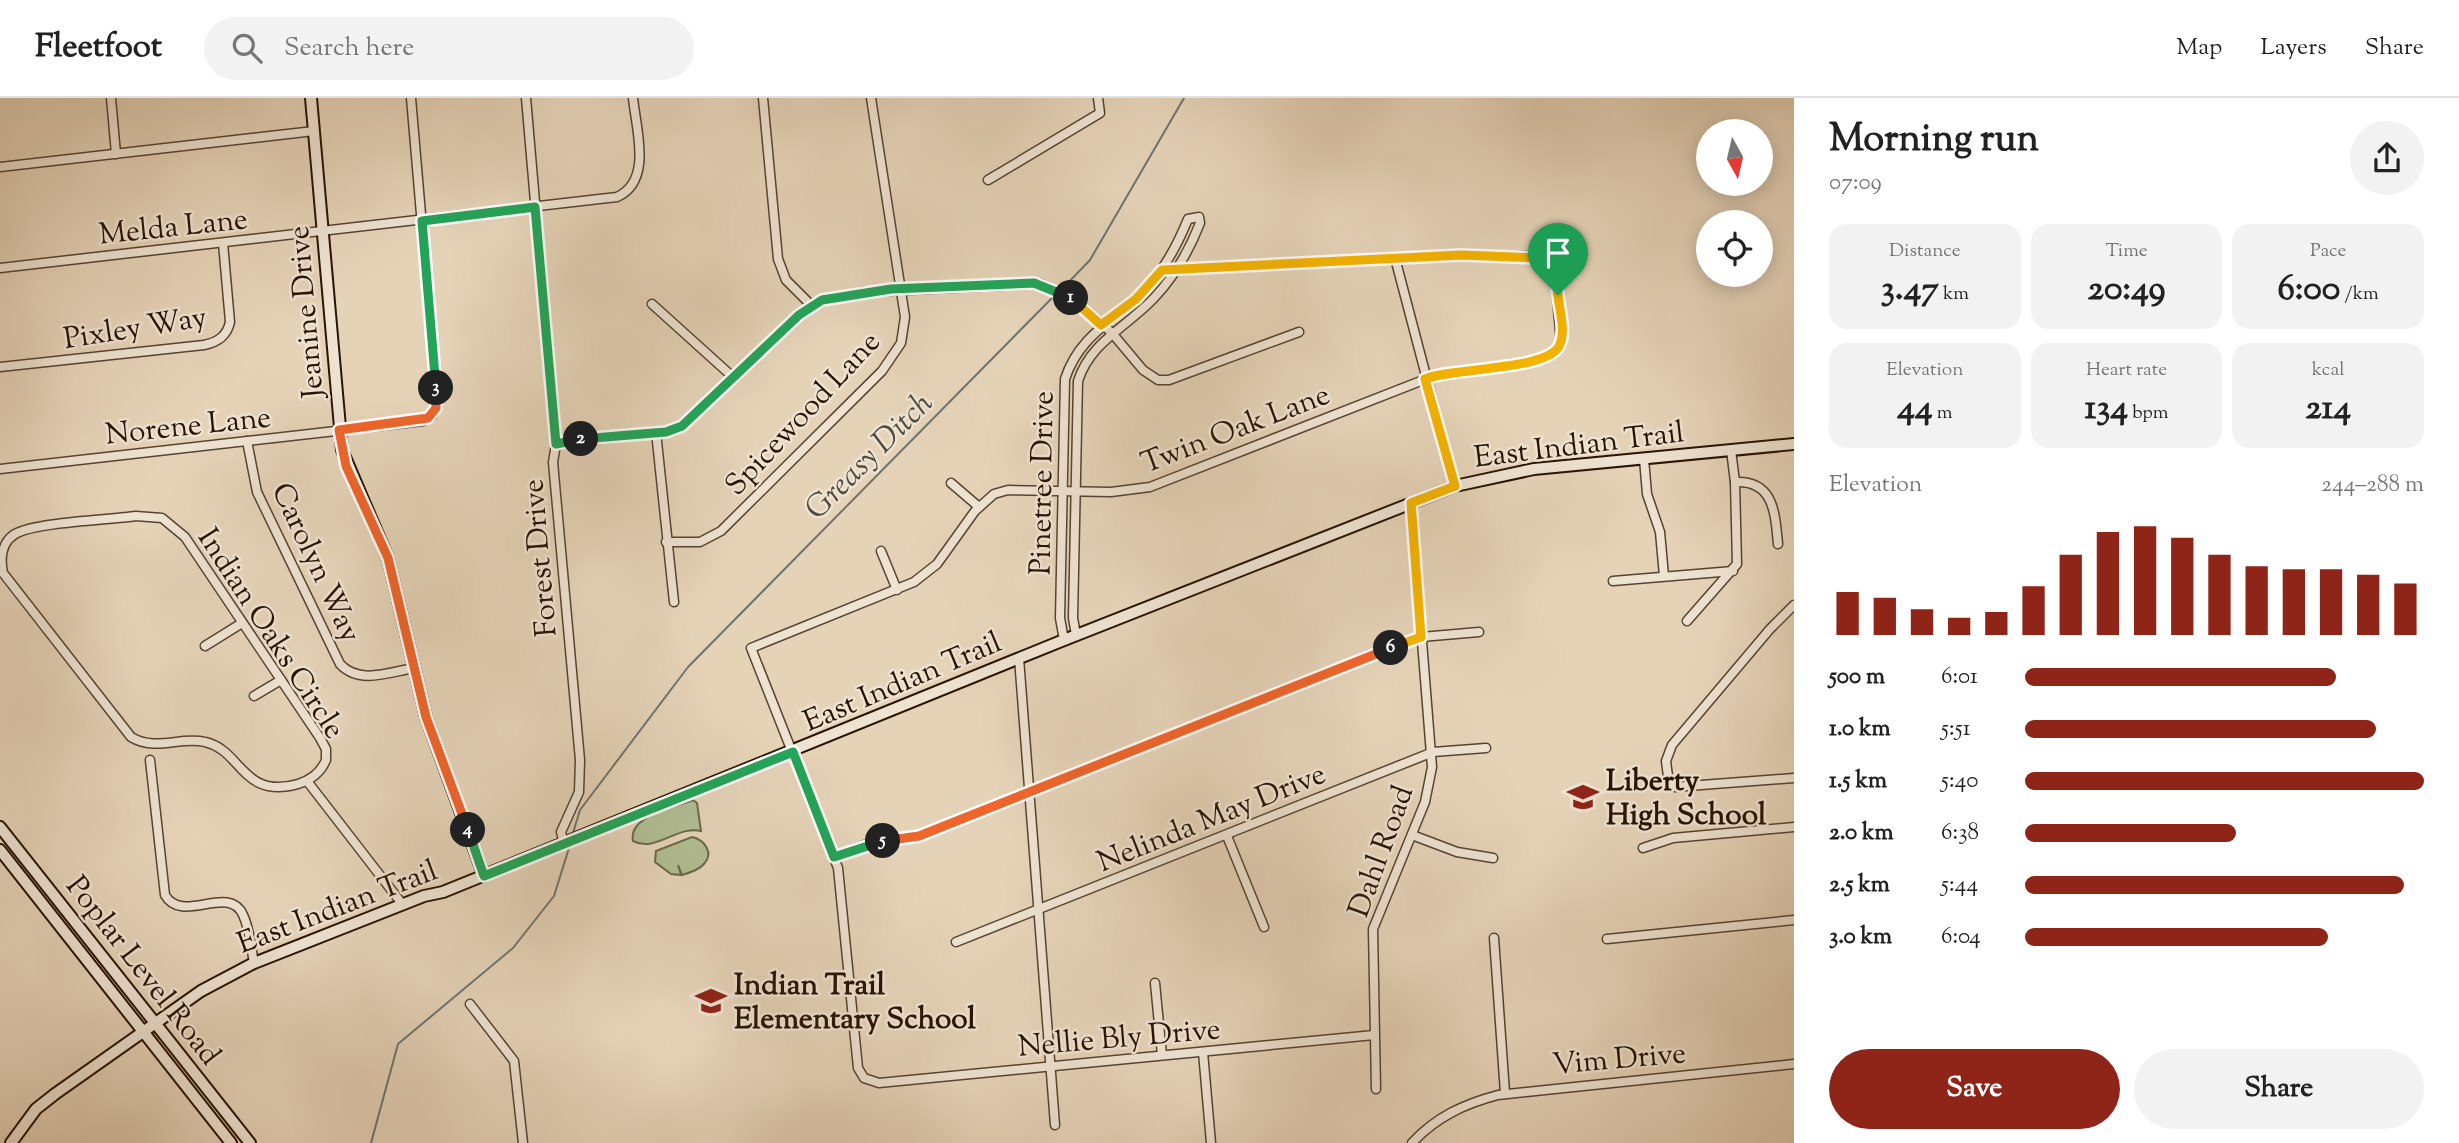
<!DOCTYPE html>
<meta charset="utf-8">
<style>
:root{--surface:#fff;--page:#f2f2f2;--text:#222;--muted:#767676;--line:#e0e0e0;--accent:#8f2418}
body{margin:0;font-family:"Sorts Mill Goudy",serif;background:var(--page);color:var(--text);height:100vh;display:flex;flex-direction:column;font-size:26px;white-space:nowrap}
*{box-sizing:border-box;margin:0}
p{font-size:23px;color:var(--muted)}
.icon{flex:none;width:38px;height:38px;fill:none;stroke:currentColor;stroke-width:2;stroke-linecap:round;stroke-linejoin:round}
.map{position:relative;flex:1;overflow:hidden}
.panel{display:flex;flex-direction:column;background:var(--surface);width:665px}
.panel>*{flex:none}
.needle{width:46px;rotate:172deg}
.fabs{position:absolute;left:1696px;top:21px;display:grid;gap:14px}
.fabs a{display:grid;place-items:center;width:77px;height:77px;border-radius:50%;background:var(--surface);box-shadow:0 4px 18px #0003;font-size:35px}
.pin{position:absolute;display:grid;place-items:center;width:60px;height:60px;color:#fff;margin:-72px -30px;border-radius:50% 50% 50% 0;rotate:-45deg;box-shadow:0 0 7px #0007}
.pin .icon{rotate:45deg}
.km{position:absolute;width:35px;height:35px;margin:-18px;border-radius:50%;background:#222;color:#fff;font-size:19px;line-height:35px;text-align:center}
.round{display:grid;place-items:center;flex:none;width:74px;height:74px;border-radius:37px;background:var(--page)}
.headline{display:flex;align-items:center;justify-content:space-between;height:119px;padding:0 35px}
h1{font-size:38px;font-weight:700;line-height:52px}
.figures{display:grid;grid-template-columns:repeat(3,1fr);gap:10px;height:119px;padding:7px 35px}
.figures div{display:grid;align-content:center;border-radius:18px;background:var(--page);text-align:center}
.figures b{font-size:35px;font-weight:700}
.figures small{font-size:19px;font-weight:400}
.figures p{font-size:19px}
.chart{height:196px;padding:14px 35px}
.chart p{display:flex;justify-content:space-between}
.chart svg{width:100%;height:126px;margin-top:7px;stroke:var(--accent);stroke-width:6}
.primary-button{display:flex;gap:14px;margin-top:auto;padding:14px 35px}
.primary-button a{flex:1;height:80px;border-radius:42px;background:var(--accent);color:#fff;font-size:28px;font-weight:700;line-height:80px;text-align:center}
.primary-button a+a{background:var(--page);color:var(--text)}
ul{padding:0 35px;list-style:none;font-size:23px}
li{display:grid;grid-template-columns:112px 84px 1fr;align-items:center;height:52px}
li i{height:18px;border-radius:9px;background:var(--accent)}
header{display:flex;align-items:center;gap:42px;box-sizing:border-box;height:98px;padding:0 35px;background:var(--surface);border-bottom:2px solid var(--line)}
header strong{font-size:33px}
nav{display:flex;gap:38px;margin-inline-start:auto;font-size:24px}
.search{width:490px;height:63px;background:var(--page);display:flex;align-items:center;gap:18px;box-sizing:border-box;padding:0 24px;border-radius:38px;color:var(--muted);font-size:26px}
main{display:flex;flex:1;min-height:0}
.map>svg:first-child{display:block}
.green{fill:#b0bd92;stroke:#6c684a;stroke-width:2}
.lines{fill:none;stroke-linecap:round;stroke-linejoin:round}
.stream{stroke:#6d7470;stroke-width:2}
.street-casing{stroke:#57432f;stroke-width:11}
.secondary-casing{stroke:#281301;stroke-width:14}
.street{stroke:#eee2d1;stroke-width:8}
.secondary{stroke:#eee2d1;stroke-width:10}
.split-1-casing{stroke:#fff;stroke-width:14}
.split-2-casing{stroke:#fff;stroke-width:14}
.split-3-casing{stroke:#fff;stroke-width:14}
.split-4-casing{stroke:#fff;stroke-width:14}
.split-5-casing{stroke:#fff;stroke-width:14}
.split-6-casing{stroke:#fff;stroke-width:14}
.split-7-casing{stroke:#fff;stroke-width:14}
.split-1{stroke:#f5b400;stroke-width:9}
.split-2{stroke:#22a559;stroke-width:9}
.split-3{stroke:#22a559;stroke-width:9}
.split-4{stroke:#f0652b;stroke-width:9}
.split-5{stroke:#22a559;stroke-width:9}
.split-6{stroke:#f0652b;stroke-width:9}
.split-7{stroke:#f5b400;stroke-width:9}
.labels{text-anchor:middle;stroke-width:5;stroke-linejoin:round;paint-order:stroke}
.street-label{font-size:30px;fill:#281301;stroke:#eee2d1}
.poi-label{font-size:30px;font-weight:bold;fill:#281301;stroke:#eee2d1;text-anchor:start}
.water-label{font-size:32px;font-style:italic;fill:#504c42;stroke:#eee2d1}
</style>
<header>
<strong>Fleetfoot</strong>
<div class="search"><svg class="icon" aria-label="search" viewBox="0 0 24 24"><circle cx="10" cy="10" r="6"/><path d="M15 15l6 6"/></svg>Search here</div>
<nav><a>Map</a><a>Layers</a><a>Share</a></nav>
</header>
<main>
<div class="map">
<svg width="1794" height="1045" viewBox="0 0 1794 1045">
<rect width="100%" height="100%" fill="#e5d3b8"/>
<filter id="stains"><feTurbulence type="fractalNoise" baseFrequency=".00286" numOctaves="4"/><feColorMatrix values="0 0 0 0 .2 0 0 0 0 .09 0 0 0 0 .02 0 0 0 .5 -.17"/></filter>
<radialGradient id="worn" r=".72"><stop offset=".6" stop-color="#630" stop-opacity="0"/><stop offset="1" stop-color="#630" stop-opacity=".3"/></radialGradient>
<g class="green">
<path d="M 693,702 L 697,705 L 701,733 C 678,727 655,755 633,743 C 628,718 673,710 693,702 Z"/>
<path d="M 692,739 C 705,742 714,755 704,766 C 699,772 689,775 682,777 L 678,767 L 681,777 L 671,776 L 655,764 L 656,753 Z"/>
</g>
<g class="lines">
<g class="stream">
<polyline points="1062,191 1090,162 1184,0"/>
<polyline points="573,735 580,712 688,569 1055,197"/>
<polyline points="371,1045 398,946 513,850 554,798 569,750"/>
</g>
<defs>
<g id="street">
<polyline points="111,0 116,56"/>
<polyline points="526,0 556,346 553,364 580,662 579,694 561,734 564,746"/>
<polyline points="763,0 778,161 786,182 812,208"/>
<polyline points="0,69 314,33"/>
<polyline points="988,82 1100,15 1098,0"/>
<polyline points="1395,160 1455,388"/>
<path d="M 0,170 L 617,99 C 653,83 636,31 633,0"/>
<polyline points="1162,171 1461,157 1532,158 1544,163 1555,177 1561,244 1556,253 1543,261 1431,279 1150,389 1111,394 1008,392 994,396 975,413 937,466 914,484 751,550 838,770 858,970 864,980 879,985 1374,937"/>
<polyline points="652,206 734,280"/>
<path d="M 0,269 L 204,247 C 218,244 227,238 230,224 L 223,145"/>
<polyline points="656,334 674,504"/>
<path d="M 247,343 L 257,394 L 340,566 C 359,587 390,574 414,570"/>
<polyline points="556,346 666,333 682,328 799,217 822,203 862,194 1041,186 1079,205 1112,235 1143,272 1158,282 1169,282 1299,234"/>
<polyline points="1644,361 1647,396 1660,434 1664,478"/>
<polyline points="0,371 380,328 423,323 432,318 437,302 411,0"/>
<path d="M 1735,384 C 1774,382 1775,415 1778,446"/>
<polyline points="951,385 979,409"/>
<path d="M 136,418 L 162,420 L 185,439 L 320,640 L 326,651 L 326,662 C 321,674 311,682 298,686 C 242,702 242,652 205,644 C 180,638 156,654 131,639 L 3,475 C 0,460 2,444 15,436 C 36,424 108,422 136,418 Z"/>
<polyline points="666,444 700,444 721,433 882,273 901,245 905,219 871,0"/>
<polyline points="881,453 897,492"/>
<polyline points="1613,483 1733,473"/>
<polyline points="1794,507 1770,531 1672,647 1666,663 1669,686 1675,689 1794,680"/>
<polyline points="1687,523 1737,466 1735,384 1731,352"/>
<path d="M 1064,542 L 1060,520 L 1065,281 C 1079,238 1113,223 1143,194 C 1164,173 1177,148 1188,121 L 1199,119 L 1200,125 C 1189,153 1175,178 1154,200 C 1127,229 1091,243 1078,283 L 1073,520 L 1076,537"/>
<polyline points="205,548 242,525"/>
<polyline points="1019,560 1055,1027"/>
<polyline points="254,598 281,582"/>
<path d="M 150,662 L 165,797 C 182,827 229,785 243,817 C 250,831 251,850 254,865"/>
<polyline points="307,683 403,807"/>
<polyline points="1412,737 1457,754 1493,760"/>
<polyline points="1227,738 1264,829"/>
<polyline points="1643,750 1673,740 1794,729"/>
<polyline points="834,759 867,746 919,738 1421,539 1479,534"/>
<polyline points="1494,840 1505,995"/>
<polyline points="1607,841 1794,822"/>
<polyline points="956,844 1433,654 1486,650"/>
<polyline points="1155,885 1162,957"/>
<polyline points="470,906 514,963 523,1045"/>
<polyline points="1203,954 1211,1045"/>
<polyline points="1376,991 1373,831 1425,704 1432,669 1411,405"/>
<path d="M 1412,1045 C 1436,1019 1464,1006 1498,997 L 1794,966"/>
</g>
<g id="secondary">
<polyline points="311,0 342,352 388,460 426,619 484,778"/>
<polyline points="0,729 250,1045"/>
<polyline points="0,752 231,1045"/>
<polyline points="11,1045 36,1011 55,996 201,893 254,865 424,798 443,794 1064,542 1455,388 1534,371 1794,346"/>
</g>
</defs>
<use href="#street" class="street-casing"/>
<use href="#secondary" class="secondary-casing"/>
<use href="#street" class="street"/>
<use href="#secondary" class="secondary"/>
</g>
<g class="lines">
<defs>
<path id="split-1" d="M 1071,200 L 1101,227 L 1136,201 L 1162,172 L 1461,157 L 1538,160 C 1554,168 1556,180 1558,197"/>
<polyline id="split-2" points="581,341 666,334 682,328 799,217 822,202 891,191 1034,185 1071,200"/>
<polyline id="split-3" points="436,290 422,123 535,109 556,346 581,341"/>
<polyline id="split-4" points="436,290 436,310 428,320 339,332 346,368 388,460 426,619 468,732"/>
<polyline id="split-5" points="468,732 484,778 793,654 834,759 883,743"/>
<polyline id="split-6" points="883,743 919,738 1391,550"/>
<path id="split-7" d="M 1391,550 L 1421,539 L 1411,405 L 1455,388 L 1425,281 C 1453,269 1551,273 1560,246 C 1566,232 1559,211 1558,197"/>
</defs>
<use href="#split-1" class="split-1-casing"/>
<use href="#split-2" class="split-2-casing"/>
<use href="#split-3" class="split-3-casing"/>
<use href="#split-4" class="split-4-casing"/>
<use href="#split-5" class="split-5-casing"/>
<use href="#split-6" class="split-6-casing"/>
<use href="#split-7" class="split-7-casing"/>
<use href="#split-1" class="split-1"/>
<use href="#split-2" class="split-2"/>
<use href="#split-3" class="split-3"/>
<use href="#split-4" class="split-4"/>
<use href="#split-5" class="split-5"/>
<use href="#split-6" class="split-6"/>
<use href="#split-7" class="split-7"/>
</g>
<defs>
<symbol id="school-bare" viewBox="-9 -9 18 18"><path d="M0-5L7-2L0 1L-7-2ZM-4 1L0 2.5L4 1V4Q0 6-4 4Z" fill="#8f2418" stroke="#eee2d1" stroke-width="2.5" paint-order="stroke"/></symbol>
</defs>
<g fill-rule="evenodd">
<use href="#school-bare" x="1561" y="677" width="44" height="44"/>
<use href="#school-bare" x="689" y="881" width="44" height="44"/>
</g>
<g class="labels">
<g class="street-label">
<text transform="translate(173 128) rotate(-6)" y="10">Melda Lane</text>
<text transform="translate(305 214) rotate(-95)" y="10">Jeanine Drive</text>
<text transform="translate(135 229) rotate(-9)" y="10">Pixley Way</text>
<text transform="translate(802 315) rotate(-47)" y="10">Spicewood Lane</text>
<text transform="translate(188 327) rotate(-6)" y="10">Norene Lane</text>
<text transform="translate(1235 330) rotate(-21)" y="10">Twin Oak Lane</text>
<text transform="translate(1579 346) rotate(-7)" y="10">East Indian Trail</text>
<text transform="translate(1041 385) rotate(-89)" y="10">Pinetree Drive</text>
<text transform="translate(539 460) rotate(-95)" y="10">Forest Drive</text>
<text transform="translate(317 464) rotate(65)" y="10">Carolyn Way</text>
<text transform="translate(272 535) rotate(57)" y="10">Indian Oaks Circle</text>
<text transform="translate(902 583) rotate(-23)" y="10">East Indian Trail</text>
<text transform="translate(1211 719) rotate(-22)" y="10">Nelinda May Drive</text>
<text transform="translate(1380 753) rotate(-70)" y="10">Dahl Road</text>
<text transform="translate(337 808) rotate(-21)" y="10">East Indian Trail</text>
<text transform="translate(144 872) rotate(52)" y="10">Poplar Level Road</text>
<text transform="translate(1119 939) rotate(-5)" y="10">Nellie Bly Drive</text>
<text transform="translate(1619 960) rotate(-5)" y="10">Vim Drive</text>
</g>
<g class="poi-label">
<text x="1606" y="692">Liberty<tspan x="1606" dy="34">High School</tspan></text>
<text x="734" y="896">Indian Trail<tspan x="734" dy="34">Elementary School</tspan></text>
</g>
<g class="water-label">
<text transform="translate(868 357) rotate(-45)" y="11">Greasy Ditch</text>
</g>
</g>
<rect width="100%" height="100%" filter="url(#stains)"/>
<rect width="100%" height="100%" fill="url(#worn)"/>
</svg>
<div class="fabs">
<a><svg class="needle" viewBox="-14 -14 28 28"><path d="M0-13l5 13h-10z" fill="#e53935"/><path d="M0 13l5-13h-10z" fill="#767676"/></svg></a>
<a><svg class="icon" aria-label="locate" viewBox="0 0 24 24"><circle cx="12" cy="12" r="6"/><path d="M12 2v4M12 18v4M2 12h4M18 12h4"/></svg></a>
</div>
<div class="pin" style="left:1558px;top:197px;background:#1e9e55"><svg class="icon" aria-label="arrive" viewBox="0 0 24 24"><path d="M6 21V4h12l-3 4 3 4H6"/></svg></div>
<b class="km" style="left:1071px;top:200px">1</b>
<b class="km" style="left:581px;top:341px">2</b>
<b class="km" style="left:436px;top:290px">3</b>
<b class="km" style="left:468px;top:732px">4</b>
<b class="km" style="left:883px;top:743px">5</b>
<b class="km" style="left:1391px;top:550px">6</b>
</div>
<section class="panel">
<div class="headline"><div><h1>Morning run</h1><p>07:09</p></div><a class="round"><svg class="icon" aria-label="share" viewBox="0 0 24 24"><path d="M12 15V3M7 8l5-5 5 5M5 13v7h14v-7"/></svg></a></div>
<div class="figures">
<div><p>Distance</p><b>3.47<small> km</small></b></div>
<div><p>Time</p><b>20:49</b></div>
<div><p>Pace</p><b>6:00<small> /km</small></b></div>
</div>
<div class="figures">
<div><p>Elevation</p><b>44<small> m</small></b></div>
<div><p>Heart rate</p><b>134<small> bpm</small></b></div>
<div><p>kcal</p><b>214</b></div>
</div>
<div class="chart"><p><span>Elevation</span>244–288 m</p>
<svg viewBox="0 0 160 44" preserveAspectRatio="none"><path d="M5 44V29M15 44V31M25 44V35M35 44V38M45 44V36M55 44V27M65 44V16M75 44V8M85 44V6M95 44V10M105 44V16M115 44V20M125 44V21M135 44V21M145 44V23M155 44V26"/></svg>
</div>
<ul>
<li><b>500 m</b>6:01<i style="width:78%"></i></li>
<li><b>1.0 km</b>5:51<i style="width:88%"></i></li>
<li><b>1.5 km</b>5:40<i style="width:100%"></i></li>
<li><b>2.0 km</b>6:38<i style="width:53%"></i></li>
<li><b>2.5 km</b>5:44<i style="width:95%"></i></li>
<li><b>3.0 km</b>6:04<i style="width:76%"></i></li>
</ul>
<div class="primary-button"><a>Save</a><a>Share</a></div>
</section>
</main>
